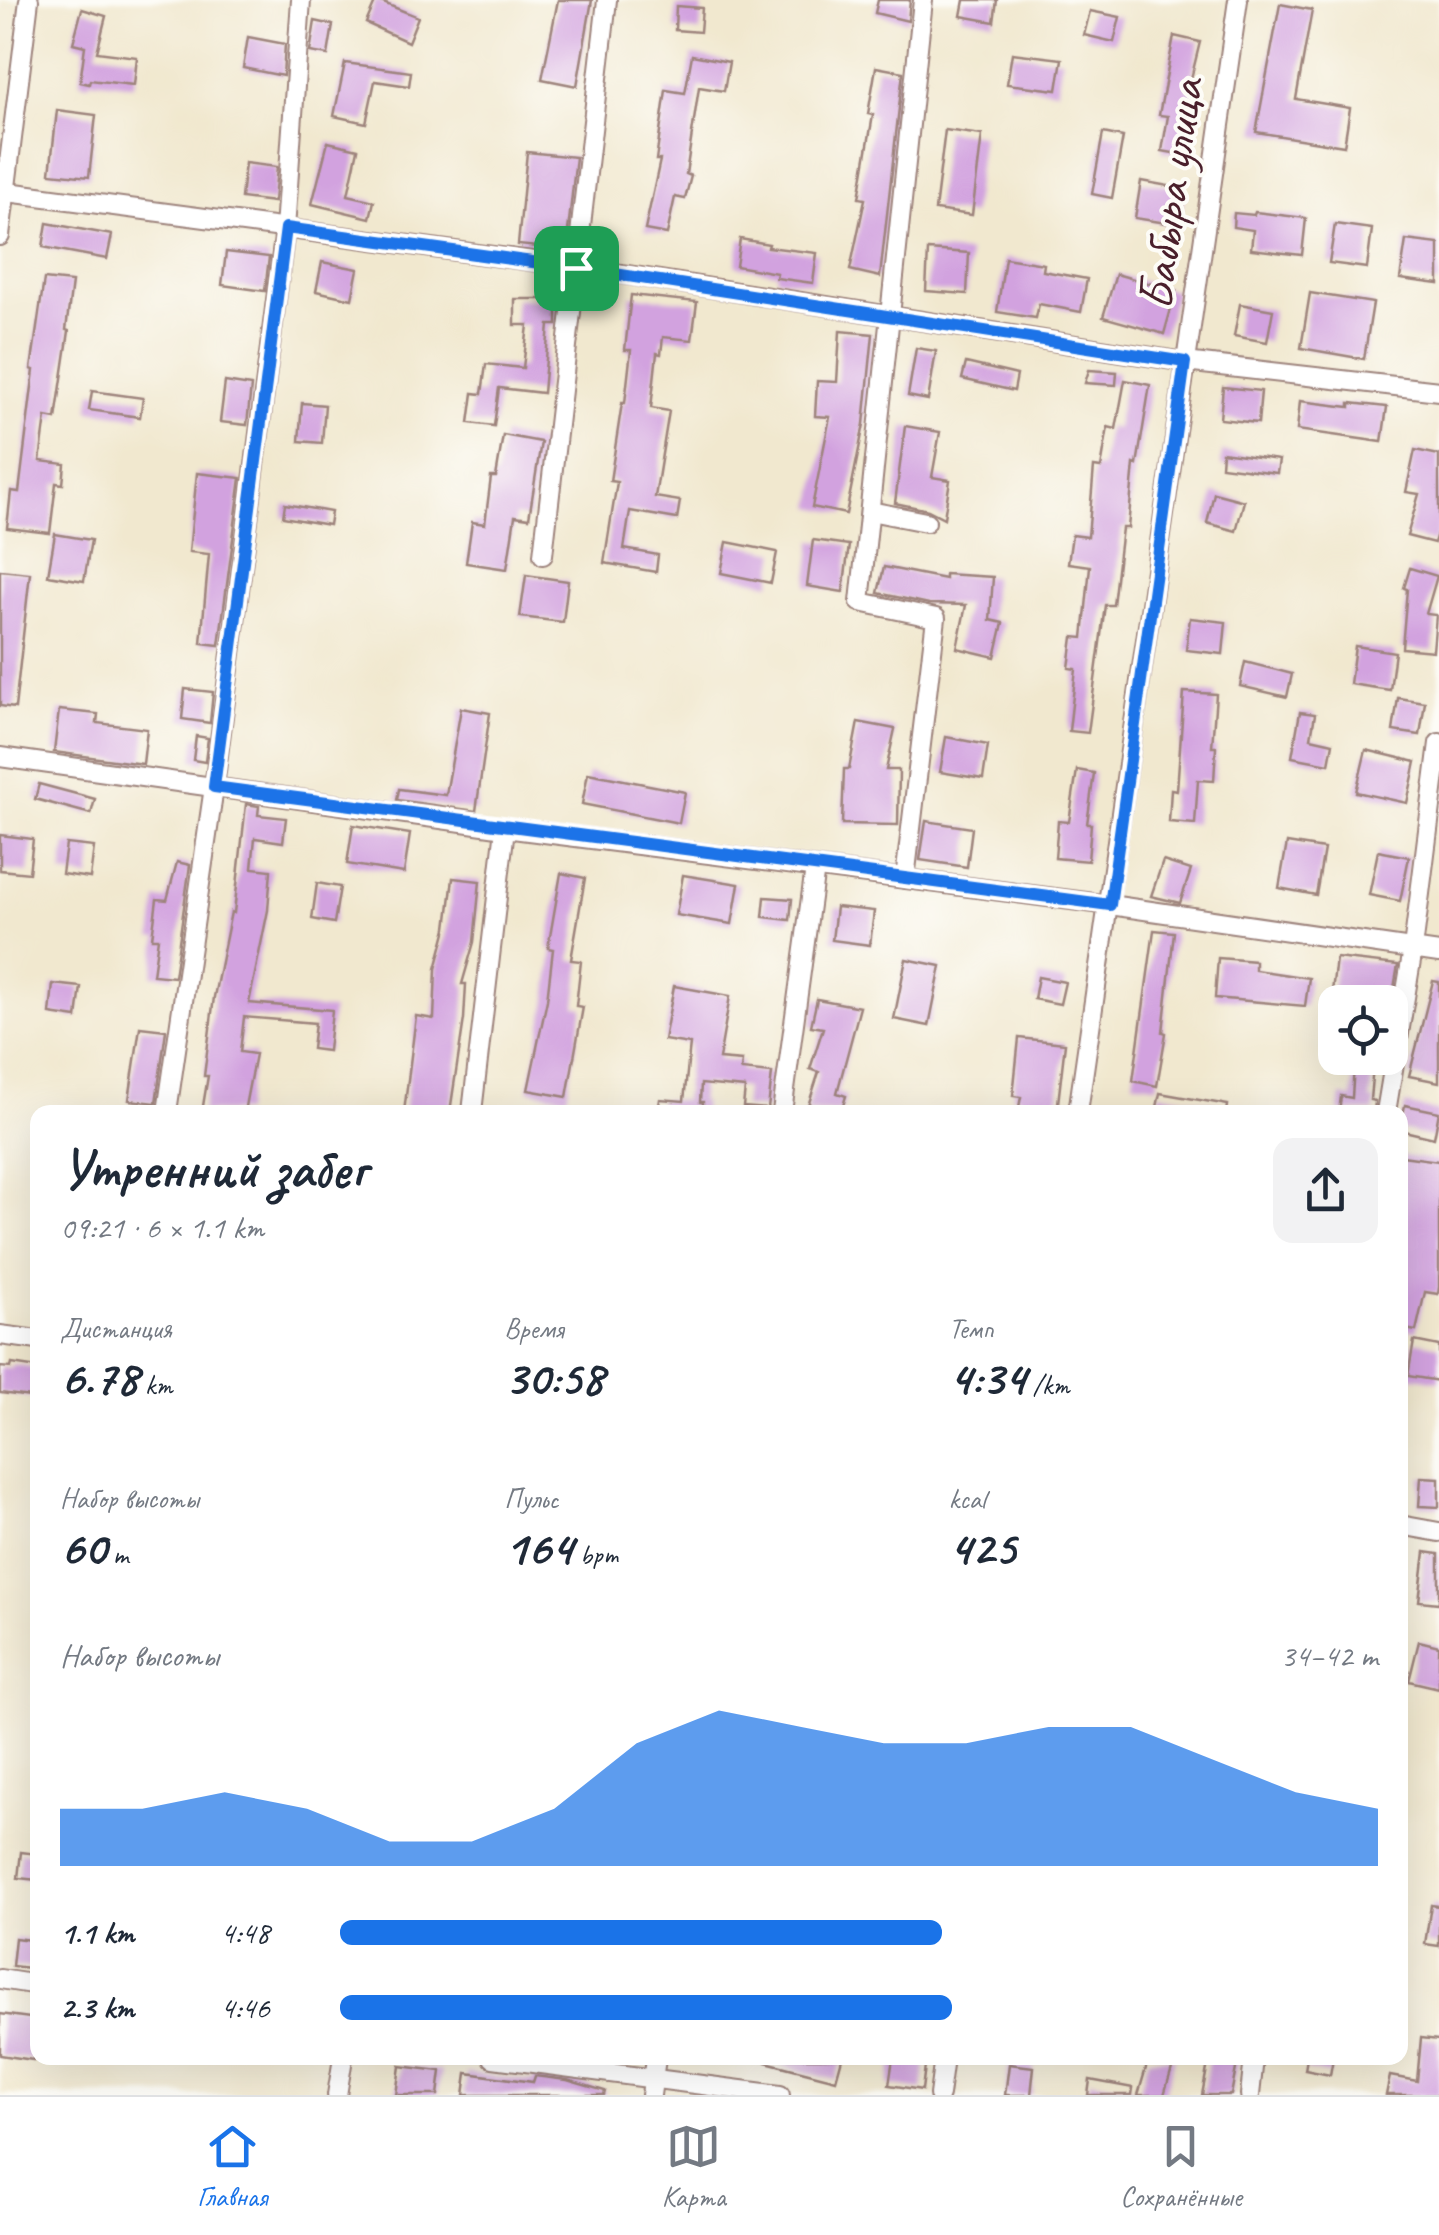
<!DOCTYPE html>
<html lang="ru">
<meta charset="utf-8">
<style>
:root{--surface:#fff;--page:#f2f2f3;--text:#1f2937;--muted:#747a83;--line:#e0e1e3;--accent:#1a73e8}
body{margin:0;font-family:Caveat,sans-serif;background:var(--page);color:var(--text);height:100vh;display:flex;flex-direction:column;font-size:38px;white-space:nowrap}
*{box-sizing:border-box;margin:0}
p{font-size:32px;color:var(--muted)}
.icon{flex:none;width:55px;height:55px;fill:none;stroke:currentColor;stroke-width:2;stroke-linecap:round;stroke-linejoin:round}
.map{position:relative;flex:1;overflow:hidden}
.sheet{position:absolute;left:30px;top:1105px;width:1378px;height:960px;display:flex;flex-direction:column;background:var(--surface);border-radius:20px;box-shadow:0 10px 40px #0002}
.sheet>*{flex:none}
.fabs{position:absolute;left:1318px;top:985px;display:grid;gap:20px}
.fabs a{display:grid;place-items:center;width:90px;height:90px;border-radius:20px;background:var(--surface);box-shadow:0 10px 40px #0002;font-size:50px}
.pin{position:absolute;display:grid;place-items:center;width:85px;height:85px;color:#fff;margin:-42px;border-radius:20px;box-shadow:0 5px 15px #0006}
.round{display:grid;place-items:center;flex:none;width:105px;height:105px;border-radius:20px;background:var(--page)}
.head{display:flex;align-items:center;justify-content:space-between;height:170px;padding:0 30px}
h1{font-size:55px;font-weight:700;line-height:75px}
.figures{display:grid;grid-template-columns:repeat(3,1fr);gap:15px;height:170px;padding:10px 30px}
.figures div{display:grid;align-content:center}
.figures b{font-size:50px;font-weight:700}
.figures small{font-size:28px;font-weight:400}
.figures p{font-size:28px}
.chart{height:280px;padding:20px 30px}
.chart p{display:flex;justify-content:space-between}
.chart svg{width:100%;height:180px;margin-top:10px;fill:var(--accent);opacity:.7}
ul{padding:0 30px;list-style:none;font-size:32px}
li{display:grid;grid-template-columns:160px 120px 1fr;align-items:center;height:75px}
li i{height:25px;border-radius:12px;background:var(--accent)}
.tab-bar{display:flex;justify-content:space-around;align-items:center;height:140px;border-top:2px solid var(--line);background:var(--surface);font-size:28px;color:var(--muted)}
.tab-bar a{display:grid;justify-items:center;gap:5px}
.tab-bar .on{color:var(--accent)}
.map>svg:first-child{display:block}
.building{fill:#d2a2df}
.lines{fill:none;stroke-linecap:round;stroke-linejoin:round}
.minor-casing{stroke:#9e847d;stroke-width:22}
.minor{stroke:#fff;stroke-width:18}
.route-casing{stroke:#fff;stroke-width:20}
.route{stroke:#1a73e8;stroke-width:12}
.labels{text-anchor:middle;stroke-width:8;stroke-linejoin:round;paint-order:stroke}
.street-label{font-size:50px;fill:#4a1f2b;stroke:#fdfcf7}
</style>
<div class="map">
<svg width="1439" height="2095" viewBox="0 0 1439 2095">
<rect width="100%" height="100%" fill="#fdfcf7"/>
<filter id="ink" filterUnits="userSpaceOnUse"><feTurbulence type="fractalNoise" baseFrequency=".01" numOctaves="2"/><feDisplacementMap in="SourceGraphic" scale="20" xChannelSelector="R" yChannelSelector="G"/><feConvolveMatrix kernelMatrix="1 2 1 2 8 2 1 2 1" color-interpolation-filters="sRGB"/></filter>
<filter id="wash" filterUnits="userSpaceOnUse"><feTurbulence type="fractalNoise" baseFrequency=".0048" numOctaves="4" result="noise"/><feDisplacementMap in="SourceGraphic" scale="40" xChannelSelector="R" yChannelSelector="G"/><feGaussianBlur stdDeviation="2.25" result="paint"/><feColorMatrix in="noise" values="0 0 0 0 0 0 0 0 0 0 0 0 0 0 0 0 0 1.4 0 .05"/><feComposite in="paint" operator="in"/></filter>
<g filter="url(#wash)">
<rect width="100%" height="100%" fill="#f1e8cf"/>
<g id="blocks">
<g class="building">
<polygon points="376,0 418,17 408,42 366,23"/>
<polygon points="558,0 592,0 577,86 542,79"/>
<polygon points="878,0 910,0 908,21 875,13"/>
<polygon points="964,0 997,0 994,22 961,16"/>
<polygon points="1280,4 1312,10 1296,99 1350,108 1344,146 1256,132"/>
<polygon points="676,6 702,8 700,32 675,30"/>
<polygon points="82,9 106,16 97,52 137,57 134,85 90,80 89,84 80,82 85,46 73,43"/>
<polygon points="1090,11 1120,17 1114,42 1084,35"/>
<polygon points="315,21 333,25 328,55 310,52"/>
<polygon points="1174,36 1200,42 1188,91 1193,92 1184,155 1162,151 1168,116 1159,115"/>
<polygon points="248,37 285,44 283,76 243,68"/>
<polygon points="1012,53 1062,59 1057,90 1007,84"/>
<polygon points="692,55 729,62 724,91 699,87 686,174 691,176 685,199 675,197 667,234 645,230 660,160 656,160 666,90 685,93"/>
<polygon points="345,63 411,72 409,86 375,81 366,123 334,116"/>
<polygon points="876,67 903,72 880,277 850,270 865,199 859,198 873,115 868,114"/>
<polygon points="57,110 96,115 89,177 50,173"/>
<polygon points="945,130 982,135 972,215 935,210"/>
<polygon points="1103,133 1123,137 1112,198 1092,194"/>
<polygon points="328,142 358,149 348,195 374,201 370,218 312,204"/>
<polygon points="527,152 576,157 566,250 518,245"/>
<polygon points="245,163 277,167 274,202 241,198"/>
<polygon points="1141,181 1185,189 1179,225 1135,218"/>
<polygon points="1255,212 1306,218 1302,255 1251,249 1253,230 1233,227 1234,213 1254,215"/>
<polygon points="47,223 112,235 107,259 43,247"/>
<polygon points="1335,224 1372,229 1367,268 1329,263"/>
<polygon points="740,239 769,244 768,247 817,253 813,283 776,278 777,273 736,266"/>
<polygon points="1406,240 1439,244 1439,284 1400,279"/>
<polygon points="928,250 969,253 967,294 926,291"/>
<polygon points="226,252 269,257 265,291 222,285"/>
<polygon points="1005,258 1044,264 1043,271 1087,279 1081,312 1039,304 1036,318 997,312"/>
<polygon points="322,262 358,269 352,299 316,291"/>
<polygon points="1116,274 1176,291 1164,334 1103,317"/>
<polygon points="44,279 72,282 66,330 69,331 56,419 46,417 40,461 65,464 63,484 56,483 50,533 7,528 11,491 19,492 34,370 31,369"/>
<polygon points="1310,293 1373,303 1364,359 1301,348"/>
<polygon points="631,295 697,302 692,340 663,337 661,354 657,353 651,408 669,411 655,497 680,501 677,519 630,511 624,549 658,555 656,572 604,563 617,482 610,481 622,403 625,403 631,350 625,350"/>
<polygon points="515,299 557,299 557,325 549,325 543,393 499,388 494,426 469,423 473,393 482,394 486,364 523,368 528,325 515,325"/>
<polygon points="1240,304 1273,310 1267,342 1234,336"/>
<polygon points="840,331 873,334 864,424 846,514 812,507 830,417 815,416 817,381 837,382"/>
<polygon points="916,348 936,351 928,400 908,396"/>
<polygon points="966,363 1017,375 1014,391 962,379"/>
<polygon points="1089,370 1117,372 1116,385 1085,383"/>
<polygon points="1125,380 1150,385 1137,465 1134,464 1128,528 1122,528 1113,605 1105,605 1088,733 1069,731 1076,669 1069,668 1073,637 1083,638 1090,566 1068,563 1072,535 1088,537 1094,467 1101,468 1108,427 1116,429"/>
<polygon points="225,382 251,386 247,425 220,422"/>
<polygon points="1223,387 1261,391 1258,423 1220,419"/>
<polygon points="92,391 143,398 140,417 89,410"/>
<polygon points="1300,401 1350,407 1350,403 1387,407 1382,442 1297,430"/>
<polygon points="302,403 325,405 322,443 299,441"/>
<polygon points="905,426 940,432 932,477 950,480 944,518 928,510 895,503"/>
<polygon points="503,435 541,442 529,518 515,516 507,569 466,563 472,522 485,524 491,477 496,477"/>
<polygon points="1415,450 1439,455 1439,527 1434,543 1407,536 1419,494 1406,492"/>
<polygon points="1222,452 1279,460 1277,473 1221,466"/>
<polygon points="197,473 241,478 219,645 201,643 209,554 189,552"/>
<polygon points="1214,493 1244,501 1236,531 1207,523"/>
<polygon points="285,504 331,512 329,525 283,517"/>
<polygon points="55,534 91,540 84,581 48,575"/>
<polygon points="813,540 849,545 843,592 807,586"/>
<polygon points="727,542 777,552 771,583 721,573"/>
<polygon points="884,567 945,579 945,574 993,577 990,620 1003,623 995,657 957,648 966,605 929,604 878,593"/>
<polygon points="1410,568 1437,576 1426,614 1436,615 1433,651 1402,648 1407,589 1404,588"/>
<polygon points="0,570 30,573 15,708 0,706"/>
<polygon points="526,575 568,581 563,622 520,617"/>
<polygon points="1190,618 1226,622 1223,654 1186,650"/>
<polygon points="1355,646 1395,652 1390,690 1350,684"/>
<polygon points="1245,662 1292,674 1287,697 1240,686"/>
<polygon points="185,689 213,692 210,723 182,719"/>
<polygon points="1184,692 1216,694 1212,747 1216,747 1214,781 1198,780 1195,824 1169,822 1171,789 1177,790"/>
<polygon points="1398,698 1425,702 1420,735 1393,731"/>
<polygon points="461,708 490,713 476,811 397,800 399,789 446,795"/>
<polygon points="59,710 98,714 97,723 147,729 143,764 54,752"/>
<polygon points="1300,712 1315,714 1311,738 1333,743 1329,764 1292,757"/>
<polygon points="858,722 895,729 886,770 899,770 898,825 842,824 844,769 849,769"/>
<polygon points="196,736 208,738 205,762 193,760"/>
<polygon points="946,737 988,745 983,779 940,772"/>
<polygon points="1366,750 1416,762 1407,803 1356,792"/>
<polygon points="1077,770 1094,773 1087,824 1091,824 1088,861 1055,858 1058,821 1069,822"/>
<polygon points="588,773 685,792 679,823 582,804"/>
<polygon points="39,784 95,799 91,814 35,799"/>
<polygon points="246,804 259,806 258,815 286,818 283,842 255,838 252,868 271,870 268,910 249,1003 332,1010 328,1051 312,1049 315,1023 244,1017 240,1052 255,1054 244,1112 202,1112 208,1076 204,1076 214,997 231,912 234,913"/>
<polygon points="926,821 972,828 967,867 920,860"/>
<polygon points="353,825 410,834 404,873 347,864"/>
<polygon points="0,835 33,839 29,873 0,870"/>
<polygon points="1287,843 1324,849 1316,895 1279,888"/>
<polygon points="66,844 94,847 90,878 62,874"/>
<polygon points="1378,851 1409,857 1400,901 1369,895"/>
<polygon points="1163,861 1191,870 1180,903 1151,896"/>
<polygon points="177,862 190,865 174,977 153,975 158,938 152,938 157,899 167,900"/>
<polygon points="561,873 585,878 571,960 581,961 576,1006 583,1007 567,1097 528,1090 547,1000 553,949 548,948"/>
<polygon points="683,875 739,884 732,924 676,915"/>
<polygon points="453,878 480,881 474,942 462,984 466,984 464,1019 450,1112 404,1112 416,1016 434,1019 436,969 447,928"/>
<polygon points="317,883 340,887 334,923 312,919"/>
<polygon points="765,897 792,899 790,920 763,917"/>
<polygon points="836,907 874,911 870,945 832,940"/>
<polygon points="1154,930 1174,932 1163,1032 1166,1033 1157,1086 1133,1081"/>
<polygon points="1218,958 1255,961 1255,970 1309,978 1305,1006 1215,998"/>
<polygon points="1336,958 1398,965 1392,1000 1332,992"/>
<polygon points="906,959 941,966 929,1026 894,1019"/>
<polygon points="1038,977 1065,982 1060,1004 1034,999"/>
<polygon points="1433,981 1439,982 1439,1082 1409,1076"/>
<polygon points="53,984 81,987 77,1018 50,1014"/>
<polygon points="674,986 730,996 719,1059 742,1061 741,1070 772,1073 768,1109 743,1107 745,1088 701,1084 700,1102 703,1102 703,1112 658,1112 660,1099 684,1101 690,1044 664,1040"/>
<polygon points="817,999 860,1007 837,1093 846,1096 841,1112 806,1112 819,1072 810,1069 823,1028 811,1026"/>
<polygon points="140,1027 166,1030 156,1103 129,1100"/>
<polygon points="1019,1038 1065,1043 1057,1112 1018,1112 1021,1097 1013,1096"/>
<polygon points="1354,1064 1373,1065 1370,1100 1375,1101 1374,1112 1339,1112 1341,1096 1352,1098"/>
<polygon points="1160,1093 1228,1105 1227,1112 1156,1112"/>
<polygon points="1405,1105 1439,1112 1434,1138 1400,1130"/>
<polygon points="1402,1156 1439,1161 1439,1287 1438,1294 1425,1292 1416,1331 1400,1328"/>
<polygon points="1414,1341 1439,1346 1439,1381 1408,1376"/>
<polygon points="12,1364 38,1368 38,1398 0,1393 0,1367 11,1368"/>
<polygon points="1421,1477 1439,1478 1439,1507 1419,1506"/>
<polygon points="1425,1552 1439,1554 1439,1603 1419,1601"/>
<polygon points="1419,1641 1439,1646 1439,1688 1409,1681"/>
<polygon points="21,1852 38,1854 38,1880 18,1878"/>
<polygon points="1431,1905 1439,1906 1439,1946 1425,1944"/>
<polygon points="15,1938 38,1941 38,1969 12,1966"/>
<polygon points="0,2014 38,2019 33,2060 0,2055"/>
<polygon points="1421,2038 1439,2040 1439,2095 1386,2095 1390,2076 1417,2081"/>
<polygon points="767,2058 842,2058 836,2080 766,2062"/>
<polygon points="893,2058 926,2058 922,2090 889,2085"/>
<polygon points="1149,2058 1175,2058 1164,2095 1138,2095"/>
<polygon points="1209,2058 1238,2058 1231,2095 1202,2095"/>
<polygon points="1307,2058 1333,2058 1330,2075 1305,2070"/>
<polygon points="1009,2064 1034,2067 1031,2095 1005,2095"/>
<polygon points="400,2066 441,2071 438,2095 396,2095"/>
<polygon points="467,2073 533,2082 535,2076 567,2080 605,2091 604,2095 464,2095"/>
<polygon points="1090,2080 1133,2088 1132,2095 1088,2095"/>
</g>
</g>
</g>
<g filter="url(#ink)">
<use href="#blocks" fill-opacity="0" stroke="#9e847d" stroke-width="2.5"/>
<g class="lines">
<defs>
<g id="minor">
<polyline points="0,191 577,267 1185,362 1439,391"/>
<polyline points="0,236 29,0"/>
<polyline points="870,511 926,522"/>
<polyline points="543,555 607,0"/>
<polyline points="0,757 505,828 1110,905 1439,953"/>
<polyline points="905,879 936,618 860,602 923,0"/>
<polyline points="167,1112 214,787 285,229 301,0"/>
<polyline points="472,1112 505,828"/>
<polyline points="782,1112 815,868"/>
<polyline points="1078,1112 1238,0"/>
<polyline points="1386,1112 1413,949 1439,743"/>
<polyline points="0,1335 38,1340"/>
<polyline points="1400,1525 1439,1532"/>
<polyline points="0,1979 38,1985"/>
<polyline points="493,2058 780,2095"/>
<polyline points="337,2095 343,2058"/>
<polyline points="651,2095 656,2058"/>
<polyline points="939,2095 944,2058"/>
<polyline points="1250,2095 1254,2058"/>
</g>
</defs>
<use href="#minor" class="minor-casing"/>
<use href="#minor" class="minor"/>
</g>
</g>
<g class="lines" filter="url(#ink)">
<defs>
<polygon id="route" points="286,228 576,268 1185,362 1110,905 214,787"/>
</defs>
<use href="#route" class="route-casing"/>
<use href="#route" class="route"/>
</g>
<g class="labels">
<g class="street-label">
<text transform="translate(1169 194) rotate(-82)" y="18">Бабыра улица</text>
</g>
</g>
</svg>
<div class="fabs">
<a><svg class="icon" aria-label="locate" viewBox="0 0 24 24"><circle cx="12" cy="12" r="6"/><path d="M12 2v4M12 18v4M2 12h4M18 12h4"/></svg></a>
</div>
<div class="pin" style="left:576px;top:268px;background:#1e9e55"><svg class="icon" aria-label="arrive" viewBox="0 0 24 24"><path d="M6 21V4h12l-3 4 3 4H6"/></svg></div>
<section class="sheet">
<div class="head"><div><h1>Утренний забег</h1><p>09:21 · 6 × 1.1 km</p></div><a class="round"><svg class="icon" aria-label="share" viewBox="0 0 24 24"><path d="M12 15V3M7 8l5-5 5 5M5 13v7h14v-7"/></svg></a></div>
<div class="figures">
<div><p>Дистанция</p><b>6.78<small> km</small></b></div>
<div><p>Время</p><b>30:58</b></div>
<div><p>Темп</p><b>4:34<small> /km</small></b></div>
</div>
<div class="figures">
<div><p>Набор высоты</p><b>60<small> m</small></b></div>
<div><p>Пульс</p><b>164<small> bpm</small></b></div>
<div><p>kcal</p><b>425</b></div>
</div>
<div class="chart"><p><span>Набор высоты</span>34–42 m</p>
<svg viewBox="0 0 160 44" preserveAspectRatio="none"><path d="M0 44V30L10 30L20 26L30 30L40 38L50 38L60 30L70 14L80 6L90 10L100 14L110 14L120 10L130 10L140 18L150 26L160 30V44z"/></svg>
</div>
<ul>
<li><b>1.1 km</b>4:48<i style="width:58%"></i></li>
<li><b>2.3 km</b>4:46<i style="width:59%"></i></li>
</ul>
</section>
</div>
<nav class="tab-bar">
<a class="on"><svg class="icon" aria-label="home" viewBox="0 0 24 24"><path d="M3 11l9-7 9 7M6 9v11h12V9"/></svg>Главная</a>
<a><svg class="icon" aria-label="map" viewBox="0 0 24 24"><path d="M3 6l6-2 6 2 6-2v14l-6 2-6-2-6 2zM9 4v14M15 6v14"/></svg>Карта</a>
<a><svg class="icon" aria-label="saved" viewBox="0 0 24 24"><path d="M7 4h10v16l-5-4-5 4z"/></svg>Сохранённые</a>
</nav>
